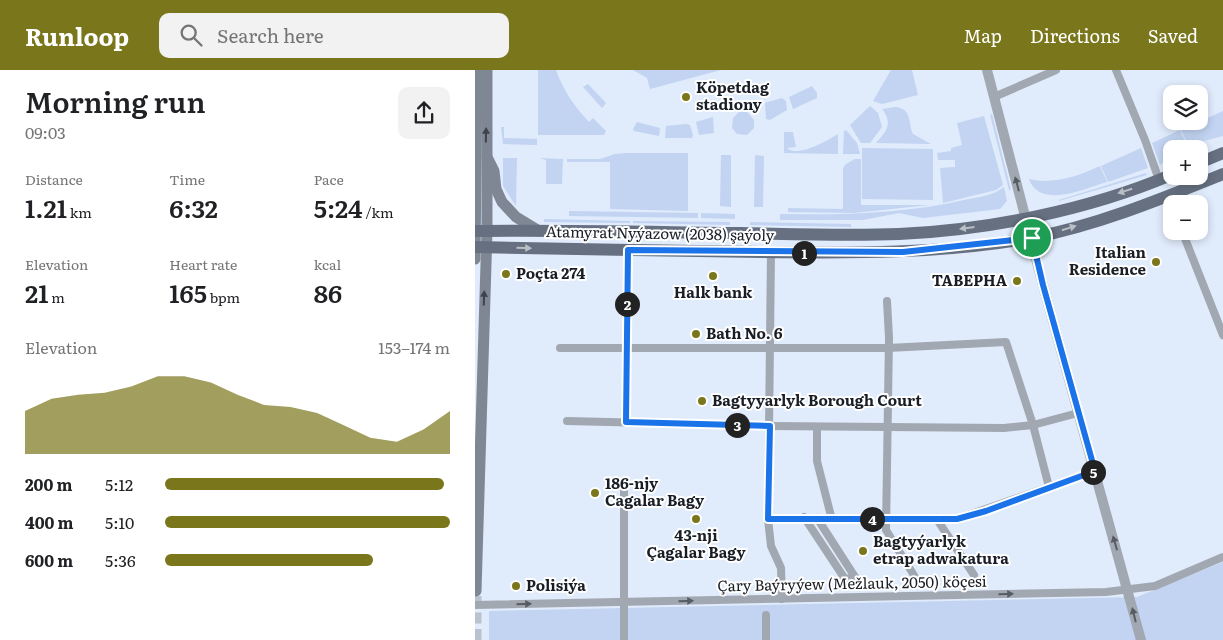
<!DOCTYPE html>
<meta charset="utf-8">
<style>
:root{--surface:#fff;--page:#f2f2f2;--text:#202124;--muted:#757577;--accent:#7a761b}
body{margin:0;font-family:Literata,serif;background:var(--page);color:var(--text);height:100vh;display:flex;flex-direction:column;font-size:19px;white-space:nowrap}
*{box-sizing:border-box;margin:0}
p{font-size:16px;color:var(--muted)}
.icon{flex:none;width:28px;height:28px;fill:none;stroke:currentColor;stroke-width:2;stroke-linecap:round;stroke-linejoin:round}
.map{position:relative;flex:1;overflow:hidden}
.side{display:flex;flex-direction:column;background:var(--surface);width:475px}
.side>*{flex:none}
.controls{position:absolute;left:688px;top:15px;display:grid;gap:10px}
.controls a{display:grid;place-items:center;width:45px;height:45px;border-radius:10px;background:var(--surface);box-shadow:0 2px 8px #0003;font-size:25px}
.pin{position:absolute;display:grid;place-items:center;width:42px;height:42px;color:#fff;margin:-21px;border:2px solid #fff;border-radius:50%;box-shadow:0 1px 5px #0007}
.km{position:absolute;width:25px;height:25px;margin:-12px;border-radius:50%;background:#222;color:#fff;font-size:14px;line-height:25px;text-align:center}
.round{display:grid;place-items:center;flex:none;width:52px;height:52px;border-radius:10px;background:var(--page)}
.overview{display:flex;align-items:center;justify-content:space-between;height:85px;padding:0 25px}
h1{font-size:28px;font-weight:600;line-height:38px}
.metrics{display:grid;grid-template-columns:repeat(3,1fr);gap:8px;height:85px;padding:5px 25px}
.metrics div{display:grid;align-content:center}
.metrics b{font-size:25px;font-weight:600}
.metrics small{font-size:14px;font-weight:400}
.metrics p{font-size:14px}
.chart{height:140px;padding:10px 25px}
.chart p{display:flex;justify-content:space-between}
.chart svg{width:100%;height:90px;margin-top:5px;fill:var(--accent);opacity:.7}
ul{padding:0 25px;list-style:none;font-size:16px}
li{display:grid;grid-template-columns:80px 60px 1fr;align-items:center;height:38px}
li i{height:12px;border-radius:6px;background:var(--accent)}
header{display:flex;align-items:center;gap:30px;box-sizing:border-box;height:70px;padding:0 25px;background:var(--accent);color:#fff}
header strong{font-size:24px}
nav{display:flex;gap:28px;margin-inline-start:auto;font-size:18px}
.search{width:350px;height:45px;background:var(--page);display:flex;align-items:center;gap:12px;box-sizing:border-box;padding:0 18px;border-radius:10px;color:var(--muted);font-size:19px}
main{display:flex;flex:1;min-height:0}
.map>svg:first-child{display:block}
.green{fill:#c2d4f2}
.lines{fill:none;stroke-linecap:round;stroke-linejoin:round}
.secondary-tunnel{stroke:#b8c2d1;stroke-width:11;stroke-dasharray:11 5.5;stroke-linecap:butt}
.minor{stroke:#a2a8b1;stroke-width:8}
.tertiary{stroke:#a2a8b1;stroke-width:10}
.secondary{stroke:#7f8795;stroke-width:11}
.primary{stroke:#667080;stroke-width:12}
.oneway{fill:#3d424c}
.oneway2{fill:#575c64}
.oneway3{fill:#babfc6}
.route-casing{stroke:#fff;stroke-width:10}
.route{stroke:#1a73e8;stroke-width:6}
.poi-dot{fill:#7a761b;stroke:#fff;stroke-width:2}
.labels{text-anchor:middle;stroke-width:4;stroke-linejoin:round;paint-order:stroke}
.poi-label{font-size:15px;font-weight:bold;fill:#191d25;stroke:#fff;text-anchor:start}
.street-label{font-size:15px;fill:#191d25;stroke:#fff}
</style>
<header>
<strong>Runloop</strong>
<div class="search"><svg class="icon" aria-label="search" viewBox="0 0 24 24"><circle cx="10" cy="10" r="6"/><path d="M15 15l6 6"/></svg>Search here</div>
<nav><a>Map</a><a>Directions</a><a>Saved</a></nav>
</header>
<main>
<section class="side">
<div class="overview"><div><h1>Morning run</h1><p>09:03</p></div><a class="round"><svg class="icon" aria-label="share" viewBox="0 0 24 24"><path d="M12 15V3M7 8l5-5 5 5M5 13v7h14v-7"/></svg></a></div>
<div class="metrics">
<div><p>Distance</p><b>1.21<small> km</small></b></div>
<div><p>Time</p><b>6:32</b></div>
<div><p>Pace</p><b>5:24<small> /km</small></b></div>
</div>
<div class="metrics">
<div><p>Elevation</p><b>21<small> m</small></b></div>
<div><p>Heart rate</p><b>165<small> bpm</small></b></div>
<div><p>kcal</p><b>86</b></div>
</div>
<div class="chart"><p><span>Elevation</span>153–174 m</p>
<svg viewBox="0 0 160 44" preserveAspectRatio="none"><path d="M0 44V23L10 17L20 15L30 14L40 11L50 6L60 6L70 9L80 15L90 20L100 21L110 24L120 30L130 36L140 38L150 32L160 23V44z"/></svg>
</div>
<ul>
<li><b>200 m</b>5:12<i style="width:98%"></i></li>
<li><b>400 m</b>5:10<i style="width:100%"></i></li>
<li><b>600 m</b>5:36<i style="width:73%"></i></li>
</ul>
</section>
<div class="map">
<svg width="748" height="570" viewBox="0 0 748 570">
<rect width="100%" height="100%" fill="#e0ebfc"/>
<g class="green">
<path d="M 63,0 L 81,0 C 88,20 99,36 114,52 L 118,48 L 131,61 L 129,65 L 63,65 Z"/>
<polygon points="158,0 246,0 175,19 172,8"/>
<polygon points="416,0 437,0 443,25 407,34 398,31"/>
<polygon points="113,14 131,33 127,38 108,17"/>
<polygon points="337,16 342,23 342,28 318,39 314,27"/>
<polygon points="307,28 311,31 312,40 295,50 291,49 290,33"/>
<polygon points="395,36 403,43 407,57 395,73 386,73 375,55"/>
<path d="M 420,37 C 437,38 433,53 438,64 L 456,74 L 401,73 C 412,61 418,53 407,39 Z"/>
<polygon points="748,41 748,66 713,75 706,60"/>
<polygon points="264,42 272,42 279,50 279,58 272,65 262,64 257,58 258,48"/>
<polygon points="517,44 536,120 534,120 515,45"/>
<polygon points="509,46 528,115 521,120 468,133 465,98 480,97 480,90 463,90 462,83 476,81 476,78 487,75 482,53"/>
<polygon points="238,47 239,63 224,65 221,52"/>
<polygon points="162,52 185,58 184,66 159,61 158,59"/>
<polygon points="211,54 215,55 218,65 217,68 190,68 191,56"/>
<polygon points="26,57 29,57 29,68 62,69 62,75 28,74"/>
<polygon points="371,60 382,73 385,84 368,84 369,61"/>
<polygon points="705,60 712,75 705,79 696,79 696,86 685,95 677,73"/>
<path d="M 309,62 L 318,62 L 321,77 L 312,78 C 322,88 352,71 363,64 L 363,84 L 309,83 Z"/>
<polygon points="387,78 458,79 458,130 387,129"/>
<polygon points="666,78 673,98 633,112 626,96"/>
<polygon points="152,83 213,83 213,141 135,139 135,92 92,92 92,89 125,89 140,84"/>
<polygon points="246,85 256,85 256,137 245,136"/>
<polygon points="280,85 289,86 288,137 279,137"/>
<polygon points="28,88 42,88 41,136 28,116"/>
<polygon points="65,88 88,89 87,114 71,114 71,90"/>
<polygon points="380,89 386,89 386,135 454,135 379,143 313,142 313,138 368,139 368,98 371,94"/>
<path d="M 625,96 L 632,112 C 611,118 565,140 554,109 C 577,115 604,106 625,96 Z"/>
<polygon points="671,103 672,105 584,131 584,130"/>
<path d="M 529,117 L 532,131 L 525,139 L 448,148 L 424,143 L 388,150 L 305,150 L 305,144 C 367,145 428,144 489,130 C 503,127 518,126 529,117 Z"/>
<polygon points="94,141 223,143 223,148 94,146"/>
<polygon points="226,143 260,144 260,149 226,148"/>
<polygon points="69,149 155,151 155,153 69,152"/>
<polygon points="158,151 255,152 255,155 158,153"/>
<polygon points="275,152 376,154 376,157 275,155"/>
<polygon points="748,492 748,570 14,570 14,541 662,527"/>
</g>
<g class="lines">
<polyline class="secondary-tunnel" points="1,570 1,521"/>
<g class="minor">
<polyline points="641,0 670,70 684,110"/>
<polyline points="519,27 581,0"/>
<polyline points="707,161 748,265"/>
<polyline points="296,182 293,449 296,476 306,498 307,529"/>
<polyline points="412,231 414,268 411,460 440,507"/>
<polyline points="85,278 413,278 531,272 558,355 574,417"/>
<polyline points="92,351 295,356 529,358 558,355 603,343"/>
<polyline points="151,352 153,181"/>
<polyline points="342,357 342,391 357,450"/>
<polyline points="329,447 370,509 380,507 342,448"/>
<polyline points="461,448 499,505"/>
<polyline points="293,449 482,449 620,401"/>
<polyline points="0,535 631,522 680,516 748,487"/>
<polyline points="149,570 149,421"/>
<polyline points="291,570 291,545"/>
</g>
<polyline class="tertiary" points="512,0 568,215 666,570"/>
<g class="secondary">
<polyline points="12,87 19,101 21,119 27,132 41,147 64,161"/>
<polyline points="0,189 2,0"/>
<polyline points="1,521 12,161 12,0"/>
</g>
<g class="primary">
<polyline points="724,93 748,83"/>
<path d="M 0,161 C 88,160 177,162 265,163 C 318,164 371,166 424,164 C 514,160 613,140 696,105"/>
<path d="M 0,177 C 95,179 191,181 286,182 C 377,183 467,184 556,168 C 623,155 686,129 748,104"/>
</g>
</g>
<defs><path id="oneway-solid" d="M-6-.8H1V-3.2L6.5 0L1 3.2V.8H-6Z" transform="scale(1.25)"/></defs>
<g class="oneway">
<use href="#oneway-solid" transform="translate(11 65) rotate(-89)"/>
<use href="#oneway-solid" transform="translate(9 228) rotate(-88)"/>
</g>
<g class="oneway2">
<use href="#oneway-solid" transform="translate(542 114) rotate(-105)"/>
<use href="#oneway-solid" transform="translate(640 473) rotate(-106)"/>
<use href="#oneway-solid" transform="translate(531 524) rotate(-1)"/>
<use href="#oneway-solid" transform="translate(211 531) rotate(-1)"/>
<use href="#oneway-solid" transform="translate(49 534) rotate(-1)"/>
<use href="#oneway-solid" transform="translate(659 545) rotate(-104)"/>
</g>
<g class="oneway3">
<use href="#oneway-solid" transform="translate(650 121) rotate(162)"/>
<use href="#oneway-solid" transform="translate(492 158) rotate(173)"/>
<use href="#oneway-solid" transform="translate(594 158) rotate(-17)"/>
<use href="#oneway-solid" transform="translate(49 178) rotate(1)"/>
</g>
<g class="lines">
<defs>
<polygon id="route" points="557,168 568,215 620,401 511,441 482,449 293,449 295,356 151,352 153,180 428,182"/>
</defs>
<use href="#route" class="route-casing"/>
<use href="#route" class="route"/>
</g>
<g class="poi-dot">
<circle cx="211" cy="27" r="5"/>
<circle cx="681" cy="192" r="5"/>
<circle cx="31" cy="204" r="5"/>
<circle cx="238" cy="206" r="5"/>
<circle cx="542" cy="211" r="5"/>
<circle cx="221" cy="264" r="5"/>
<circle cx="227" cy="331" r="5"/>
<circle cx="120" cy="423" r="5"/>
<circle cx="221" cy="449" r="5"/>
<circle cx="388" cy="481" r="5"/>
<circle cx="41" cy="516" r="5"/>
</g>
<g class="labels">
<g class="poi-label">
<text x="221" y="23">Köpetdag<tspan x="221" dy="17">stadiony</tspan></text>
<text x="671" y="188" text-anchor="end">Italian<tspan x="671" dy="17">Residence</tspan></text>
<text x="41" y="209">Poçta 274</text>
<text x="532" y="216" text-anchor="end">ТАВЕРНА</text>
<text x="238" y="228" text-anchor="middle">Halk bank</text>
<text x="231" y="269">Bath No. 6</text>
<text x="237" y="336">Bagtyyarlyk Borough Court</text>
<text x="130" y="419">186-njy<tspan x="130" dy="17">Cagalar Bagy</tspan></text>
<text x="221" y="471" text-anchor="middle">43-nji<tspan x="221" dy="17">Çagalar Bagy</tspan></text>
<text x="398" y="477">Bagtyýarlyk<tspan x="398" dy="17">etrap adwakatura</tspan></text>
<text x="51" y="521">Polisiýa</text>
</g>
<g class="street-label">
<text transform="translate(185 164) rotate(1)" y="5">Atamyrat Nyýazow (2038) şaýoly</text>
<text transform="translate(377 514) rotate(-1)" y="5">Çary Baýryýew (Mežlauk, 2050) köçesi</text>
</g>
</g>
</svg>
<div class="controls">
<a><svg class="icon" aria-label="layers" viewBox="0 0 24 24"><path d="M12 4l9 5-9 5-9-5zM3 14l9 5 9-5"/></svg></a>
<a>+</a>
<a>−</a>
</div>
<div class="pin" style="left:557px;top:168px;background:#1e9e55"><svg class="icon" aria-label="arrive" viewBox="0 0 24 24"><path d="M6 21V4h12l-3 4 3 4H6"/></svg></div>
<b class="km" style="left:329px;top:183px">1</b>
<b class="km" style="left:152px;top:234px">2</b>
<b class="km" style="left:262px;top:355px">3</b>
<b class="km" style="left:397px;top:449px">4</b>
<b class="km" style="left:618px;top:402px">5</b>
</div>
</main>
